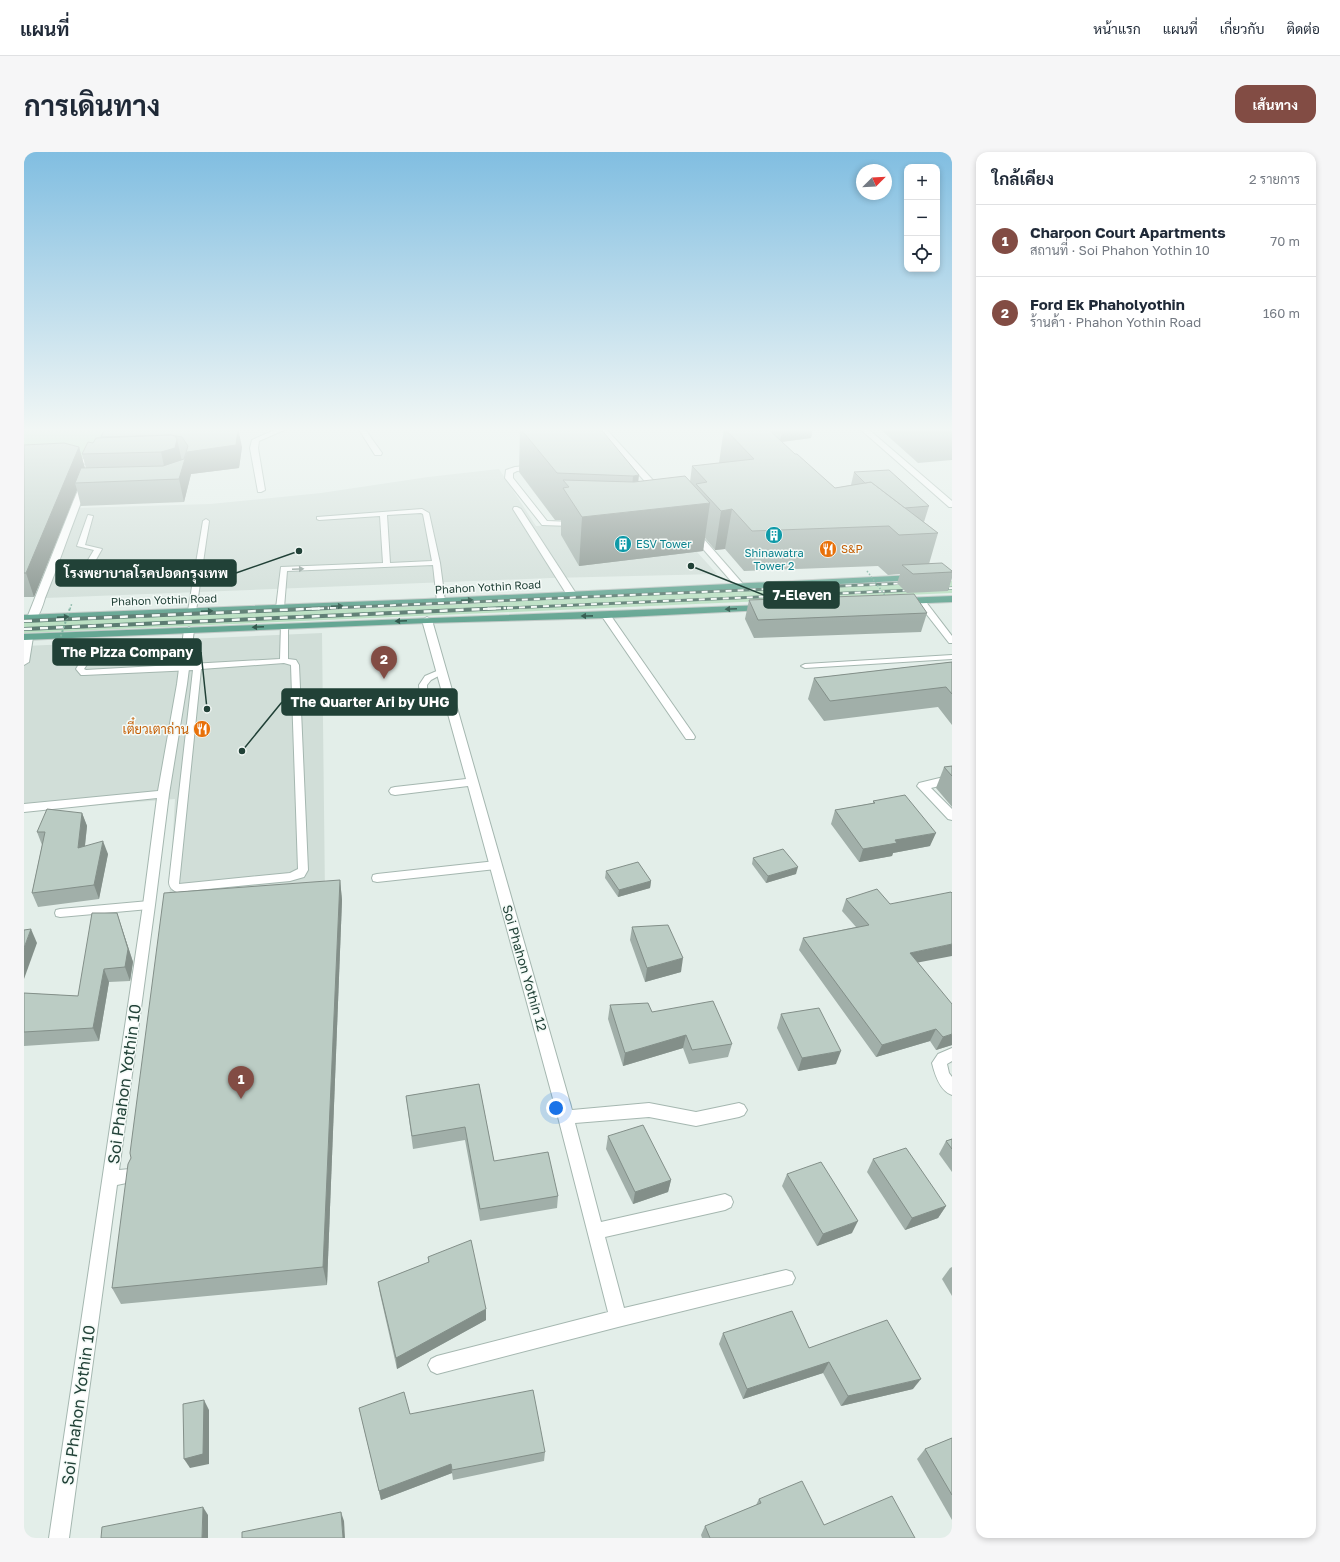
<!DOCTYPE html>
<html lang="th">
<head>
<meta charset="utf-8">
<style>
  :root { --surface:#fff; --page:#f6f6f7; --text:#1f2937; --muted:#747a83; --line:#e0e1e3; --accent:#824c44 }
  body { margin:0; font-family:"Golos Text",Sarabun,sans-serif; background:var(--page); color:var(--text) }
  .controls { position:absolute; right:12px; top:12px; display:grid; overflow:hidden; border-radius:8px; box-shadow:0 2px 6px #0003 }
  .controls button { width:36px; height:36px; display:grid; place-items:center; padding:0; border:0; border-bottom:1px solid var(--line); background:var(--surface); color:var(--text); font:20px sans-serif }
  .compass { position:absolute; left:832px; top:12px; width:36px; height:36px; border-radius:50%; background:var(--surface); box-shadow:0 2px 6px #0003; rotate:66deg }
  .you { position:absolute; left:532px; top:956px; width:14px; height:14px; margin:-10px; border:3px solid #fff; border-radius:50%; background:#1a73e8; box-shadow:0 0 0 6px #1a73e833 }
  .badge { display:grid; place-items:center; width:26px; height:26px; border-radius:50%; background:var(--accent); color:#fff; font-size:13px; font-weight:700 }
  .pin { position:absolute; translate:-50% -33px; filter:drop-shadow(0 1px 2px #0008) }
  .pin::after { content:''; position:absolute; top:21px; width:14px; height:12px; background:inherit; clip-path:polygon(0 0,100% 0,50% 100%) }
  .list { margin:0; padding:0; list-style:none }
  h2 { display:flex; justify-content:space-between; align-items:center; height:52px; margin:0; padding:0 16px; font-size:17px }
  h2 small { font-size:13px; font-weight:400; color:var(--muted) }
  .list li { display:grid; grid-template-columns:26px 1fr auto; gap:12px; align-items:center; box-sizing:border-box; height:72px; padding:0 16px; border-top:1px solid var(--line) }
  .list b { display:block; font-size:15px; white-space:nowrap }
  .list p { margin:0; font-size:13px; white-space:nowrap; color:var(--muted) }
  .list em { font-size:13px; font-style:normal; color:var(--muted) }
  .icon { flex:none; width:22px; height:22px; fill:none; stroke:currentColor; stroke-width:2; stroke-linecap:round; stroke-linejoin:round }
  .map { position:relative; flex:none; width:928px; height:1386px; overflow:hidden; border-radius:12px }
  header { display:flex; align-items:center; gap:24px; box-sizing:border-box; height:56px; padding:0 20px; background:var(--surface); border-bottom:1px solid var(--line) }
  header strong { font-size:19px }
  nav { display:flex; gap:22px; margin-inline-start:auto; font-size:14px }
  .intro { display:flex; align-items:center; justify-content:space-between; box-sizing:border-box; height:96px; padding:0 24px }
  h1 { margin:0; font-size:28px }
  .button { padding:10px 18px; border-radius:12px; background:var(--accent); color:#fff; font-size:14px; font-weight:700 }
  main { display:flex; gap:24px; padding:0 24px }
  aside { flex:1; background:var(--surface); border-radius:12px; box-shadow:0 2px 6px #0003 }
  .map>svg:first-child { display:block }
  .built { fill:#d1ded8 }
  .green { fill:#bbe0c3 }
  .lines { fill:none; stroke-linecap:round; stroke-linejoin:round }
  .service-casing { stroke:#a5b7b0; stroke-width:2 }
  .minor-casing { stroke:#a5b7b0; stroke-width:2 }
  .tertiary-casing { stroke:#a5b7b0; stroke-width:2 }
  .primary-casing { stroke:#c1cac7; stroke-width:2 }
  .service { fill:#fff; fill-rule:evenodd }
  .minor { fill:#fff; fill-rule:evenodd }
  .tertiary { fill:#fff; fill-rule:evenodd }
  .primary { fill:#65a693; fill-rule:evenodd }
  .rail-far1-casing { stroke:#5c7c72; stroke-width:3 }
  .rail-casing { stroke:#5c7c72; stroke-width:4 }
  .rail-far1 { stroke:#f4faf7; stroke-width:2; stroke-dasharray:6; stroke-linecap:butt }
  .rail { stroke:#f4faf7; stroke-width:2.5; stroke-dasharray:8; stroke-linecap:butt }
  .path-bridge-far1 { stroke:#81b3a2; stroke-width:1.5; stroke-dasharray:1.5 2; stroke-linecap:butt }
  .path-bridge { stroke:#81b3a2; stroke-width:2; stroke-dasharray:2 2.5; stroke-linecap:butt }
  .wall { fill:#a1afa9 }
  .shaded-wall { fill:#838f89 }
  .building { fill:#bbccc4; stroke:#838f89 }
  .oneway { fill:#90a09b }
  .oneway2 { fill:#325a4e }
  .labels { text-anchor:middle; stroke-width:3; stroke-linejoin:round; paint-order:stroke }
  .far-culture-label { font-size:11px; fill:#0d838f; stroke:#f4faf7; text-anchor:start }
  .far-food-label { font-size:11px; fill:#c56008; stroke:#f4faf7; text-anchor:start }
  .far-street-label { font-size:11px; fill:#214137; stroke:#f4faf7 }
  .food-label { font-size:13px; fill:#c56008; stroke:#f4faf7; text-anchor:end }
  .street-label { font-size:13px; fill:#214137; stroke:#f4faf7 }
  .near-street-label { font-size:16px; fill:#214137; stroke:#f4faf7 }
  .leader { fill:none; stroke:#214137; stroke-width:1.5 }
  .callout-dot { fill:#214137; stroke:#f4faf7; stroke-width:1.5 }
  .callout { fill:#214137; stroke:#214137; stroke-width:1.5 }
  .callout-label { font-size:14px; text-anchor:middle; font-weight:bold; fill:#fff }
</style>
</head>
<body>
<header>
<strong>แผนที่</strong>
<nav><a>หน้าแรก</a><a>แผนที่</a><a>เกี่ยวกับ</a><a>ติดต่อ</a></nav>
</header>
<div class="intro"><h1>การเดินทาง</h1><a class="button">เส้นทาง</a></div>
<main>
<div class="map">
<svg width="928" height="1386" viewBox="0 0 928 1386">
  <rect width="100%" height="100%" fill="#e3eee9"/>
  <g class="built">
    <polygon points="475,317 512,374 643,367 693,422 527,426 21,446 54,356 186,352 297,341 404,325"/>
    <polygon points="298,481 301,744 145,751 151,647 0,659 0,494"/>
  </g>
  <g class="green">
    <polygon points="0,276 83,276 72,305 0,307"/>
    <polygon points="928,429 928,441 0,481 0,470"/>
  </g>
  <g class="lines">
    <defs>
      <g id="service">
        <path d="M398 357 405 361 416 411 421 449 420 451H417L413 449 409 413 263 419 260 456 256 458 252 456 257 415 359 411 356 364 295 368 293 367V365ZM397 361 399 362 408 409 366 411 363 363Z"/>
        <polygon points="64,363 69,364 61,393 78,397 69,413 104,415 108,417 107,419 64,417 26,419 26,415 29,415 61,413 70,398 53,394"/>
        <polygon points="182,367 185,369 172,459 168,461 164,459 179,369"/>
        <polygon points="893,446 899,446 928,484 928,491 925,491 893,450"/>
        <path d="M257 472H260L264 474V507L272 508 275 513 284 718 280 725 266 729 153 740C148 738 145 735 145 730L169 518 60 523H57L52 517 58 507 78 501 162 496 166 498 165 500 79 505 64 511 60 517 62 518 256 507ZM260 511 267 513 274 717 266 721 155 732 177 517Z"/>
        <polygon points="928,503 928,507 781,516 777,514 781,512"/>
        <polygon points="415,518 418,518 422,520 407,528 403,533 404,556 403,558 397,558 395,533 401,524"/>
        <polygon points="472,709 476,710 477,713 476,716 472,717 353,730 349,729 348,726 349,723 353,722"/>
        <polygon points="125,749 129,750 130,753 129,756 125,757 36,765 32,764 31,761 32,758 36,757"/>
      </g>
      <g id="minor">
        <polygon points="255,276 265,276 235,289 234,296 241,338 237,340 234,340 226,296 228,288"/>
        <polygon points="334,276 340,276 358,301 357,303 351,303"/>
        <polygon points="574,276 581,276 638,338 638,342 632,342"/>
        <path d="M39 306 67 307H70L73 312C53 356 39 402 21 446 19 453 15 467 8 469L3 466 49 350 65 312 42 310H39Z"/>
        <path d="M564 308 576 309 627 364 628 366 624 373 605 376 518 373 481 326 482 318 491 315ZM564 312 571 313 620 366 618 369 605 372 523 369 489 326V321L493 319Z"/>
        <polygon points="490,355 493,355 497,357 553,443 551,445 545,445 543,443 489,357"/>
        <polygon points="669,377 672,378 720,433 721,435 720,437 714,437 666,382 665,380 666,378"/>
        <polygon points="582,460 585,461 670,583 671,585 670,587 662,587 577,463"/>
        <polygon points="403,465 408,468 548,958 625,951 672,960 715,951 720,953 723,958 720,963 715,965 672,974 625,965 551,971 577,1070 701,1042 707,1045 709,1050 707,1055 701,1058 581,1085 600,1156 762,1118 768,1120 771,1126 768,1132 594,1175 413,1222 407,1219 404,1213 407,1207 413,1204 584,1160 534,965 444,634 371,643 367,642 365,639 367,636 371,635 442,627 398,468"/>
        <polygon points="165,475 170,478 163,532 145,642 131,753 95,1018 106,1017 112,1019 114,1024 112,1029 93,1033 45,1386 25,1386 119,753 133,646 0,660 0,652 134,639 153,532 160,478"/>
        <polygon points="4,482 9,485 5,510 0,513 0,484"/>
        <polygon points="928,623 928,631 907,636 928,657 928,668 924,667 893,634 895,631"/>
        <path d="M928 896V909L923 912 925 921 928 925V943C916 939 911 923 908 911L914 902Z"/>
      </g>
      <polygon id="tertiary" points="835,276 843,276 928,349 928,355 925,355"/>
      <g id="primary">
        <polygon points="890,423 893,424 894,426 893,428 401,453 0,469 0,463 401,447"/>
        <polygon points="928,444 928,450 879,452 874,449 879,446"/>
        <polygon points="739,453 744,456 742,458 582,466 403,471 0,488 0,482"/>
      </g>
    </defs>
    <use href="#service" class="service-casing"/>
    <use href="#minor" class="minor-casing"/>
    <use href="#tertiary" class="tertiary-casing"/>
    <use href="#primary" class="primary-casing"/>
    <use href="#service" class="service"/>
    <use href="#minor" class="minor"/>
    <use href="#tertiary" class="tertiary"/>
    <use href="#primary" class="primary"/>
    <defs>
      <g id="rail-far1">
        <polyline points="913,437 928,436"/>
        <polyline points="282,457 885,431"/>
        <polyline points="459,457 891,438"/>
      </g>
      <g id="rail">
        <polyline points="0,469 305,456"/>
        <polyline points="0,477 482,456"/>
      </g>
    </defs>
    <use href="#rail-far1" class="rail-far1-casing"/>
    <use href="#rail" class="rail-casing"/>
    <use href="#rail-far1" class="rail-far1"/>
    <use href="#rail" class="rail"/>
    <g class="path-bridge-far1">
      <polyline points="843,419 863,446"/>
      <polyline points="46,457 48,451"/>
    </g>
    <polyline class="path-bridge" points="34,493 46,456"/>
  </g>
  <g class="wall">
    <polygon points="81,276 172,276 172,277 218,295 215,316 167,322 160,350 57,354 53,338 10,445 0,445 0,293 55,295 61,316 62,316 58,302 77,285"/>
    <polygon points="496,276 576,276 614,330 666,330 668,314 695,311 700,276 748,281 744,276 789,276 787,286 758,290 771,302 811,336 827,333 830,320 905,354 900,370 914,381 905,412 928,419 928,426 924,439 883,441 873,431 876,422 864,423 854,414 720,419 701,397 691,398 681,386 679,399 555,414 537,383 537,368 531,368 495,320"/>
    <polygon points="855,276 928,276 928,308 894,311"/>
    <polygon points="725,448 903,461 897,480 730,486 721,467"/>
    <polygon points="928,510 928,573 914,555 800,569 784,547 790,526"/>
    <polygon points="928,614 928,655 912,636 920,615"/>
    <polygon points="849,649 906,694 869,701 868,704 835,710 807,672 811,658 849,651"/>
    <polygon points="58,661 63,674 61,694 84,702 75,747 14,755 8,741 18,693 13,680"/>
    <polygon points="729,706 772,722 742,731 728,712"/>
    <polygon points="582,719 627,729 626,736 594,745 581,726"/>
    <polygon points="316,728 318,748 303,1133 97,1152 88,1136"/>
    <polygon points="822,747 894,811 928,893 912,898 906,889 852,905 775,798 779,786 832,775 818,759"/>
    <polygon points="93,761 109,810 106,829 85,830 75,889 0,894 0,841 54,844"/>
    <polygon points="608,775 657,820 621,830 606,788"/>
    <polygon points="586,853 628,860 708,892 704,905 665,912 659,896 599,914 584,867"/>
    <polygon points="757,862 812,912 774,919 753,876"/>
    <polygon points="455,932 470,1009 534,1044 533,1056 456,1069 441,988 389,997 382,944"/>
    <polygon points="584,984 647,1028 644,1040 609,1052 582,997"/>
    <polygon points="928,987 928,1020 915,1002 922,989"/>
    <polygon points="849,1007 922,1054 914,1066 881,1078 843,1020"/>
    <polygon points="763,1022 828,1081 793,1094 758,1034"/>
    <polygon points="404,1105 462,1168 373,1217 356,1142 354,1130 405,1110"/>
    <polygon points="928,1115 928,1144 918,1127 926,1116"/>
    <polygon points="699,1181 785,1196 889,1237 817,1254 799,1221 719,1247 695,1192"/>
    <polygon points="335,1256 386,1262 521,1300 520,1309 429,1328 428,1321 357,1348"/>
    <polygon points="928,1286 928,1368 893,1307 901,1297"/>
    <polygon points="735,1347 800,1373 891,1386 678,1386 677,1383 681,1374 732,1353"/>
  </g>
  <g class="shaded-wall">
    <polygon points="170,276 172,276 175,293 214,276 218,295 215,316 167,322 160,350 155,327 143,328 137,300 153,287 159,314"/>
    <polygon points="782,276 789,276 787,286 756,290 758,279"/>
    <polygon points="55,295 61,317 51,331 53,338 10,445 2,421"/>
    <polygon points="615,323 611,359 686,351 679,399 555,414 558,365 606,360 609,324"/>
    <polygon points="708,357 701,397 691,398 697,359"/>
    <polygon points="58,661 63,674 59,710 54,696"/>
    <polygon points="912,681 906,694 869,701 868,704 835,710 839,697 871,688"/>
    <polygon points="79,689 84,702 75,747 70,733"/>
    <polygon points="774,715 772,722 742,731 744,724"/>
    <polygon points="316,728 318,748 303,1133 299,1115"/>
    <polygon points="627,729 626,736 594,745 595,738"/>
    <polygon points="93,761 109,810 106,829 101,815"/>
    <polygon points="7,777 13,791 0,827 0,796"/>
    <polygon points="928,792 928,804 881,813 886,801"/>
    <polygon points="659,806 657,820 621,830 623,816"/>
    <polygon points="80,817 85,830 75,889 69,876"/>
    <polygon points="912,877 906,889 852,905 858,893"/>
    <polygon points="928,882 928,893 912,898 919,885"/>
    <polygon points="662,883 659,896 599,914 601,901"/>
    <polygon points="817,899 812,912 774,919 778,906"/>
    <polygon points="647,1028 644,1040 609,1052 611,1040"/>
    <polygon points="922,1054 914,1066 881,1078 888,1066"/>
    <polygon points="834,1069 828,1081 793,1094 799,1082"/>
    <polygon points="462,1157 462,1168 373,1217 372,1206"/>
    <polygon points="805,1210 799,1221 719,1247 723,1237"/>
    <polygon points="897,1227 889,1237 817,1254 824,1244"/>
    <polygon points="180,1248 185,1258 185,1312 166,1316 160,1307"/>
    <polygon points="427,1312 428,1321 357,1348 355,1339"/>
    <polygon points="179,1355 184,1363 184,1386 178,1386"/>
    <polygon points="317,1360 320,1369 321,1386 319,1386"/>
  </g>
  <g class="building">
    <polygon points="81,276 170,276 169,277 182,276 214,276 212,293 163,300 155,327 51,331 57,316 139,314 160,307 164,294 158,285 147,283 77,285"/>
    <polygon points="496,276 576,276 615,323 609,324 533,321"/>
    <polygon points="700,276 743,276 771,302 773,302 811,336 847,330 914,381 875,383 865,374 728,379 708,357 697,359 672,332 683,330 668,314 730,307"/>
    <polygon points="756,276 782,276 758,279"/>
    <polygon points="147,283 151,284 153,287 151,296 137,300 58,302 64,290 69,291 72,286"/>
    <polygon points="40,291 55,295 2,421 0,421 0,293"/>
    <polygon points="865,318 905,354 881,356 847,330 841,331 830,320"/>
    <polygon points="661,324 686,351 558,365 539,336 545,335 539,328 610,330"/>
    <polygon points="918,411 928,419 928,420 889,422 878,413"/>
    <polygon points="890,442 903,461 734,468 725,448"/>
    <polygon points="928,510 928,542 922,535 806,549 790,526"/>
    <polygon points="928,614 928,624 920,615"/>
    <polygon points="881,643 912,681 871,688 873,691 839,697 811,658 851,651 849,649"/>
    <polygon points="23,657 58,661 54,696 79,689 70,733 8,741 21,680 13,680"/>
    <polygon points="759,697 774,715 744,724 729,706"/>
    <polygon points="614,710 627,729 595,738 582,719"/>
    <polygon points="316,728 299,1115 88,1136 104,1012 107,1006 106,1001 140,741"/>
    <polygon points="853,737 866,752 927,740 928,741 928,792 886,801 928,852 928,882 919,885 912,877 858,893 779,786 845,773 822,747"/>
    <polygon points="68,761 93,761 104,797 101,815 80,817 69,876 0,880 0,841 54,844"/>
    <polygon points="644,773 659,806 623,816 608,775"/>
    <polygon points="7,777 0,796 0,778"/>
    <polygon points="689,849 708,892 668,898 662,883 601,901 586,853 624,851 628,860"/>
    <polygon points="795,856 817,899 778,906 757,862"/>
    <polygon points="455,932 470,1009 524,1000 534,1044 456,1057 441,975 388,984 382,944"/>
    <polygon points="619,973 647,1028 611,1040 584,984"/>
    <polygon points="928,987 928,997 922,989"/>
    <polygon points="882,996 922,1054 888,1066 849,1007"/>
    <polygon points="797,1010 834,1069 799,1082 763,1022"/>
    <polygon points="447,1088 462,1157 372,1206 354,1130 405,1110 404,1105"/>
    <polygon points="768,1159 785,1196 863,1168 897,1227 824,1244 805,1210 723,1237 699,1181"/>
    <polygon points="509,1238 521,1300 428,1318 427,1312 355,1339 335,1256 380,1240 386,1262"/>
    <polygon points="180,1248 179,1302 160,1307 159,1252"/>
    <polygon points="928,1286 928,1343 901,1297"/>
    <polygon points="778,1329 800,1373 868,1344 891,1386 686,1386 681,1374 737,1351 735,1347"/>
    <polygon points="179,1355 178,1386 77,1386 78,1375"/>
    <polygon points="317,1360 319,1386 218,1386 218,1380"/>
  </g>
  <defs><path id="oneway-solid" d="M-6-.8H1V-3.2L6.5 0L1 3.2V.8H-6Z"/></defs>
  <use class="oneway" href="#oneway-solid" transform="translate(274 417) rotate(-2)"/>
  <g class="oneway2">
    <use href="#oneway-solid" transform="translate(443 448) rotate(-3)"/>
    <use href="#oneway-solid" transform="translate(313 454) rotate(-2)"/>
    <use href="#oneway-solid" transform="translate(707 457) rotate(177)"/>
    <use href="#oneway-solid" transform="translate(183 459) rotate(-2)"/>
    <use href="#oneway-solid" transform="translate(563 464) rotate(179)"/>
    <use href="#oneway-solid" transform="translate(39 465) rotate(-3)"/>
    <use href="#oneway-solid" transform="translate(377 469) rotate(177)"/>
    <use href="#oneway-solid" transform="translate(234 475) rotate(178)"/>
  </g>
  <linearGradient id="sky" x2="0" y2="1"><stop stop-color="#81bee1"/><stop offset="0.59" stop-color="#f2f7f5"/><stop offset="1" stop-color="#f2f7f5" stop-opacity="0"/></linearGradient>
  <rect width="928" height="470" fill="url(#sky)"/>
  <defs>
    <symbol id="building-disc" viewBox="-11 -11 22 22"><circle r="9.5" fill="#0f9aa8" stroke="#f4faf7"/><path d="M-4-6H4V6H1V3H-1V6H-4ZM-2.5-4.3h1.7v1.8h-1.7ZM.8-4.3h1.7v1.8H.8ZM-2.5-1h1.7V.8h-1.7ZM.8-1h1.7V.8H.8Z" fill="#fff"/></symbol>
    <symbol id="restaurant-disc" viewBox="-11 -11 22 22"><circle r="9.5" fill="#e8710a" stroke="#f4faf7"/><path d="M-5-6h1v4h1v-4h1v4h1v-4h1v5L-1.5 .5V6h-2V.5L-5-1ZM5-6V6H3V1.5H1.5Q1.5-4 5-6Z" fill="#fff"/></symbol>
  </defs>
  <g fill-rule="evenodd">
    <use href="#building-disc" x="740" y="373" width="20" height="20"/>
    <use href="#building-disc" x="589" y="382" width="20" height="20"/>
    <use href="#restaurant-disc" x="794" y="387" width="20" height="20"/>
    <use href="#restaurant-disc" x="168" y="567" width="20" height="20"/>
  </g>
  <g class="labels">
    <g class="far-culture-label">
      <text x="612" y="396">ESV Tower</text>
      <text x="750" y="405" text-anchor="middle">Shinawatra<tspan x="750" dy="13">Tower 2</tspan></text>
    </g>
    <g class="far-food-label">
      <text x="817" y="401">S&amp;P</text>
    </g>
    <g class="far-street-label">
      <text transform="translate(464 435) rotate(-3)" y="4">Phahon Yothin Road</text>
      <text transform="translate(140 448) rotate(-2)" y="4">Phahon Yothin Road</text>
    </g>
    <g class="food-label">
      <text x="165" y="582">เตี๋ยวเตาถ่าน</text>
    </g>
    <g class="street-label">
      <text transform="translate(501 816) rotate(74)" y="5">Soi Phahon Yothin 12</text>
    </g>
    <g class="near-street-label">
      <text transform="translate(100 932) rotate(-82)" y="6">Soi Phahon Yothin 10</text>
      <text transform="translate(54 1253) rotate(-82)" y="6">Soi Phahon Yothin 10</text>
    </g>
  </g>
  <path class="leader" d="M275 399L212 421M667 414L740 443M183 557L177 500M218 599L258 550"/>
  <g class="callout-dot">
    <circle cx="275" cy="399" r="4"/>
    <circle cx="667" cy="414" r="4"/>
    <circle cx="183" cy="557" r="4"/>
    <circle cx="218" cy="599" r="4"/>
  </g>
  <g class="callout">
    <rect x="32" y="408" width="180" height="26" rx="4"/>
    <rect x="740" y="430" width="75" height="26" rx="4"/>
    <rect x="29" y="487" width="148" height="26" rx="4"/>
    <rect x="258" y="537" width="175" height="26" rx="4"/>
  </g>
  <g class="callout-label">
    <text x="122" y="426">โรงพยาบาลโรคปอดกรุงเทพ</text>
    <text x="778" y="448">7-Eleven</text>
    <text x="103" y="505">The Pizza Company</text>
    <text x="346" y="555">The Quarter Ari by UHG</text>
  </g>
</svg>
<div class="controls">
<button>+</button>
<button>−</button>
<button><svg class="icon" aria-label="locate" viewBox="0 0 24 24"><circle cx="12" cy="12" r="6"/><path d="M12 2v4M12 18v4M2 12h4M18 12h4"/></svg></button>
</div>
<svg class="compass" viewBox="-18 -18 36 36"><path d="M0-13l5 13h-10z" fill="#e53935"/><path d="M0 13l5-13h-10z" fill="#747a83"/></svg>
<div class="you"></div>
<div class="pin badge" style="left:217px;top:947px">1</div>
<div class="pin badge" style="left:360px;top:527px">2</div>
</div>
<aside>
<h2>ใกล้เคียง<small>2 รายการ</small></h2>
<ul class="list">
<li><span class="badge">1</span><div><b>Charoon Court Apartments</b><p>สถานที่ · Soi Phahon Yothin 10</p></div><em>70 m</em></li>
<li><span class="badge">2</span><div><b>Ford Ek Phaholyothin</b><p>ร้านค้า · Phahon Yothin Road</p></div><em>160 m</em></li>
</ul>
</aside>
</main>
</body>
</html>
